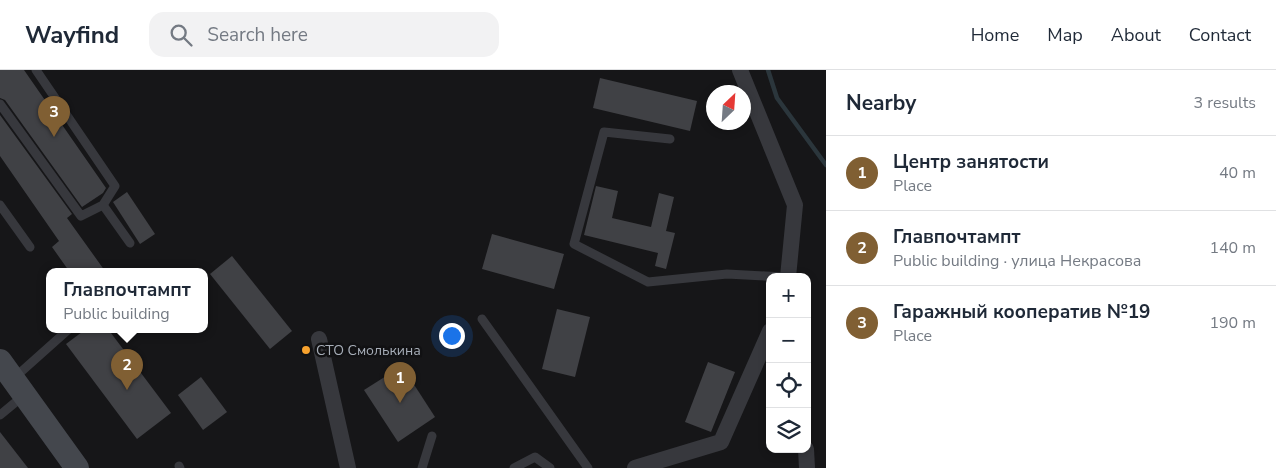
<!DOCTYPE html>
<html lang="en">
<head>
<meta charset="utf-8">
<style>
  :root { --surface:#fff; --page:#f2f2f3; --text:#1f2937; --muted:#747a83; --line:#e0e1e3; --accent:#805f33 }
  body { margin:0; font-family:"Nunito Sans",sans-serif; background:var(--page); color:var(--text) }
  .controls { position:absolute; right:15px; bottom:15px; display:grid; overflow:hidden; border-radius:10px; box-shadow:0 2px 8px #0003 }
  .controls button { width:45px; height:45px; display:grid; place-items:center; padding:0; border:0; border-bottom:1px solid var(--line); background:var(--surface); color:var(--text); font:25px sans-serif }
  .compass { position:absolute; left:706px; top:15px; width:45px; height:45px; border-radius:50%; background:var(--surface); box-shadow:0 2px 8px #0003; rotate:25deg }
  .you { position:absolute; left:451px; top:265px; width:18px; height:18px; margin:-12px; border:4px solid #fff; border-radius:50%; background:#1a73e8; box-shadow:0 0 0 8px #1a73e833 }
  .badge { display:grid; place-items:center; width:32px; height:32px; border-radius:50%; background:var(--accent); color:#fff; font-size:16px; font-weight:700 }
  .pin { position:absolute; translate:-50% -41px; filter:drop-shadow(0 1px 2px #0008) }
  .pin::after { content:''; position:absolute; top:26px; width:18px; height:15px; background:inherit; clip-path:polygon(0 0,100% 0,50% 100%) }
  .popup { position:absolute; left:46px; top:198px; width:162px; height:65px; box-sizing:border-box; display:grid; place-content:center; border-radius:10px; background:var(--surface); filter:drop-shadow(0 1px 4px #0005); font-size:16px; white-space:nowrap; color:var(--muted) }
  .popup b { font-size:19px; color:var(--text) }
  .popup::after { content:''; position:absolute; left:50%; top:100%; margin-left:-10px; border:10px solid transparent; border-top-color:var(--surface) }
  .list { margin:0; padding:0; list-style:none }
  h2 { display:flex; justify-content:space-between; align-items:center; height:65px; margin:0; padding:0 20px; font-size:21px }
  h2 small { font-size:16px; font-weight:400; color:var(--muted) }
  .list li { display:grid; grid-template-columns:32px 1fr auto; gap:15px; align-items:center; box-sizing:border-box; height:75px; padding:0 20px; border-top:1px solid var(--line) }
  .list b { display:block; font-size:19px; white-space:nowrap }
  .list p { margin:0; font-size:16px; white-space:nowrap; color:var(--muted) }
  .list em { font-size:16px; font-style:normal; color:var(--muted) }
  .icon { flex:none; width:28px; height:28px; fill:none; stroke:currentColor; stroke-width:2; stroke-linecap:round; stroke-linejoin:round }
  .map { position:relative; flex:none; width:826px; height:398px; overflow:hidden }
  header { display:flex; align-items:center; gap:30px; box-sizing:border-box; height:70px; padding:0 25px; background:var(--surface); border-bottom:1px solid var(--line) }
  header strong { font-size:24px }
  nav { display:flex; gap:28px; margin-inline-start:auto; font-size:18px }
  .search { width:350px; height:45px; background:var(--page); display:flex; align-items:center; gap:12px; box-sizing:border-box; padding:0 18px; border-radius:15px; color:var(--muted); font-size:19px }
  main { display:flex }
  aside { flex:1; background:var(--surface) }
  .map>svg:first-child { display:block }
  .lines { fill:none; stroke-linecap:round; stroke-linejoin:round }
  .stream { stroke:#2b363c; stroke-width:4.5 }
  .building { fill:#404145 }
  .service { stroke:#37383d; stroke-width:9 }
  .minor { stroke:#37383d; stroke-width:16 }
  .secondary { stroke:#44474d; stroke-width:24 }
  .poi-dot { fill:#f7a22e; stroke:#111113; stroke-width:2 }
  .labels { text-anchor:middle; stroke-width:5; stroke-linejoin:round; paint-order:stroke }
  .poi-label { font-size:14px; fill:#a7aeb8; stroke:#111113; text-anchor:start }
</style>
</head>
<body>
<header>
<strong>Wayfind</strong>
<div class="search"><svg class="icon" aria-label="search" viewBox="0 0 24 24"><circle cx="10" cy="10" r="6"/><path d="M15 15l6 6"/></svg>Search here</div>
<nav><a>Home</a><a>Map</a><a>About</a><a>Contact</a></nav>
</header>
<main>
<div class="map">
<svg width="826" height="398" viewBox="0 0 826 398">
  <rect width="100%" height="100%" fill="#161618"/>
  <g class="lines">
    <polyline class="stream" points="768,0 777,28 826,95"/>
  </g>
  <g class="building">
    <polygon points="0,0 24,0 106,118 103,123 82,137 5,30 0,28"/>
    <polygon points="600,8 697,31 690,61 593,38"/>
    <polygon points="0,45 72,144 67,148 72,155 105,201 69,201 52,177 59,171 0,86"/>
    <polygon points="596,116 618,121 612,148 651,157 659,123 674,127 666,161 675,163 666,199 655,196 658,183 584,165"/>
    <polygon points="127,122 155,164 140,174 113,132"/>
    <polygon points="492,164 564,184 554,219 482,199"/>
    <polygon points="232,186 292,261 270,279 210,204"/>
    <polygon points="557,239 590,247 575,307 542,299"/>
    <polygon points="86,259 108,259 171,343 137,369 66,274"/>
    <polygon points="708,292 735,302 711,362 685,352"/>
    <polygon points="402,296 435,347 398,372 364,320"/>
    <polygon points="201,307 227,342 203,360 178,325"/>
    <polygon points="0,362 28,398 0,398"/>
  </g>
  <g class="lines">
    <g class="service">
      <polyline points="0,34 81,146 103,135 115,116 36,0"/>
      <polyline points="670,69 604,62 574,174 648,212 727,204 783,207"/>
      <polyline points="0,135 30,177"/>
      <polyline points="103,135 130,173"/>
      <polyline points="482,249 588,398"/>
      <polyline points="13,309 69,259"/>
      <polyline points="0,345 23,326"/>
      <polyline points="179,396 180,398"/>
      <polyline points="422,398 432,366"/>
      <polyline points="514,398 535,387 550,398"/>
    </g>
    <g class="minor">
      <polyline points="740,0 795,135 788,207"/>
      <polyline points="319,269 348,398"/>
      <polyline points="806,379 807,398"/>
      <polyline points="635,398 721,372 770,261"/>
    </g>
    <polyline class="secondary" points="0,291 77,398"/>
  </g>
  <circle class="poi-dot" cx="306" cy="280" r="5"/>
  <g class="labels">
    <g class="poi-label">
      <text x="316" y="285">СТО Смолькина</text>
    </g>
  </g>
</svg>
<div class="controls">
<button>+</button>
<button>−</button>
<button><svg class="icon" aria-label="locate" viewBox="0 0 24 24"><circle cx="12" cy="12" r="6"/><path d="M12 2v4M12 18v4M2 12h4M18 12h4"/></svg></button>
<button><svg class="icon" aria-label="layers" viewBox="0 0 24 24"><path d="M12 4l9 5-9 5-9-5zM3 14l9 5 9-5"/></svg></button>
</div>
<svg class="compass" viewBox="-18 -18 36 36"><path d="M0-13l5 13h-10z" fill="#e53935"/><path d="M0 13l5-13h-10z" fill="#747a83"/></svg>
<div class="you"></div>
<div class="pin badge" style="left:400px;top:333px">1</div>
<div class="pin badge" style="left:127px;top:320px">2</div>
<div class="popup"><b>Главпочтампт</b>Public building</div>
<div class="pin badge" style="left:54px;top:67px">3</div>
</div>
<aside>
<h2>Nearby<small>3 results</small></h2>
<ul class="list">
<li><span class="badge">1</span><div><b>Центр занятости</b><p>Place</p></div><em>40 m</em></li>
<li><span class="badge">2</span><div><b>Главпочтампт</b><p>Public building · улица Некрасова</p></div><em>140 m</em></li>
<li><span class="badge">3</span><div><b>Гаражный кооператив №19</b><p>Place</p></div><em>190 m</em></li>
</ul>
</aside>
</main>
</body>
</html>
